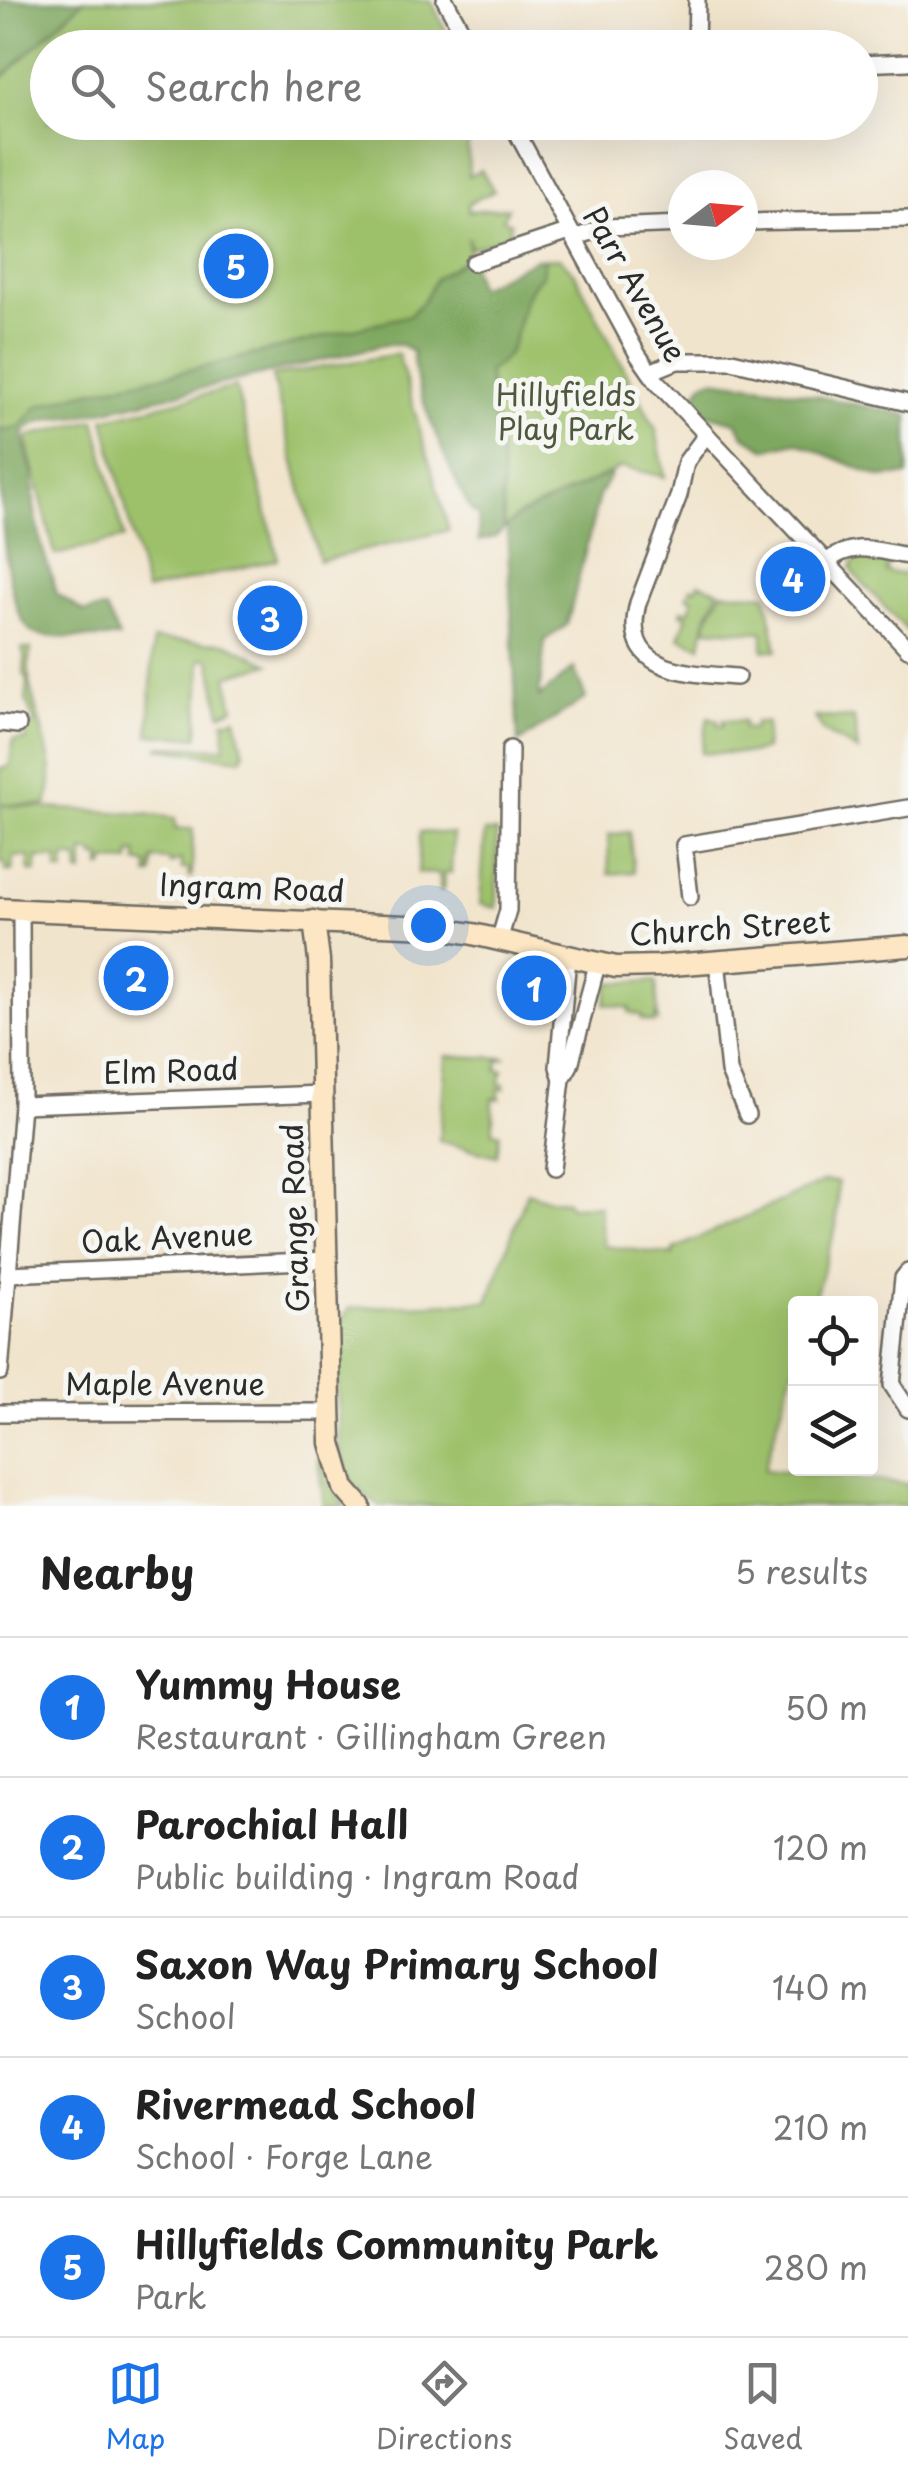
<!DOCTYPE html>
<html lang="en">
<head>
<meta charset="utf-8">
<style>
  :root { --surface:#fff; --page:#f2f2f2; --text:#222; --muted:#767676; --line:#e0e0e0; --accent:#1a73e8 }
  body { margin:0; font-family:"Playpen Sans",sans-serif; background:var(--page); color:var(--text) }
  .controls { position:absolute; right:30px; bottom:30px; display:grid; overflow:hidden; border-radius:10px; box-shadow:0 10px 40px #0002 }
  .controls button { width:90px; height:90px; display:grid; place-items:center; padding:0; border:0; border-bottom:2px solid var(--line); background:var(--surface); color:var(--text); font:50px sans-serif }
  .compass { position:absolute; left:668px; top:170px; width:90px; height:90px; border-radius:50%; background:var(--surface); box-shadow:0 10px 40px #0002; rotate:74deg }
  .you { position:absolute; left:428px; top:925px; width:35px; height:35px; margin:-25px; border:8px solid #fff; border-radius:50%; background:#1a73e8; box-shadow:0 0 0 15px #1a73e833 }
  .badge { display:grid; place-items:center; width:65px; height:65px; border-radius:50%; background:var(--accent); color:#fff; font-size:32px; font-weight:700 }
  .pin { position:absolute; translate:-50% -50%; border:5px solid #fff; box-shadow:0 2px 10px #0006 }
  .list { margin:0; padding:0; list-style:none }
  h2 { display:flex; justify-content:space-between; align-items:center; height:130px; margin:0; padding:0 40px; font-size:42px }
  h2 small { font-size:32px; font-weight:400; color:var(--muted) }
  .list li { display:grid; grid-template-columns:65px 1fr auto; gap:30px; align-items:center; box-sizing:border-box; height:140px; padding:0 40px; border-top:2px solid var(--line) }
  .list b { display:block; font-size:38px; white-space:nowrap }
  .list p { margin:0; font-size:32px; white-space:nowrap; color:var(--muted) }
  .list em { font-size:32px; font-style:normal; color:var(--muted) }
  .icon { flex:none; width:55px; height:55px; fill:none; stroke:currentColor; stroke-width:2; stroke-linecap:round; stroke-linejoin:round }
  .map { position:relative; flex:none; width:908px; height:1506px; overflow:hidden }
  .search { position:absolute; background:var(--surface); box-shadow:0 10px 40px #0002; left:30px; right:30px; top:30px; height:110px; display:flex; align-items:center; gap:25px; box-sizing:border-box; padding:0 35px; border-radius:55px; color:var(--muted); font-size:38px }
  .sheet { height:830px; background:var(--surface) }
  nav { display:flex; justify-content:space-around; align-items:center; box-sizing:border-box; height:140px; border-top:2px solid var(--line); background:var(--surface); font-size:28px; color:var(--muted) }
  nav a { display:grid; justify-items:center; gap:5px }
  nav .on { color:var(--accent) }
  .map>svg:first-child { display:block }
  .green { fill:#9dc16b; stroke:#64764b; stroke-width:2.5 }
  .forest { fill:#7ea75f; stroke:#546945; stroke-width:2.5 }
  .lines { fill:none; stroke-linecap:round; stroke-linejoin:round }
  .street-casing { stroke:#706c63; stroke-width:20 }
  .secondary-casing { stroke:#706c63; stroke-width:25 }
  .street { stroke:#fff; stroke-width:15 }
  .secondary { stroke:#fce6c4; stroke-width:20 }
  .labels { text-anchor:middle; stroke-width:10; stroke-linejoin:round; paint-order:stroke }
  .street-label { font-size:30px; fill:#2b2b2b; stroke:#f6f6f2 }
  .park-label { font-size:30px; fill:#4d583e; stroke:#f6f6f2 }
</style>
</head>
<body>
<div class="map">
<svg width="908" height="1506" viewBox="0 0 908 1506">
  <rect width="100%" height="100%" fill="#f6f6f2"/>
  <filter id="ink" filterUnits="userSpaceOnUse"><feTurbulence type="fractalNoise" baseFrequency=".01" numOctaves="2"/><feDisplacementMap in="SourceGraphic" scale="20" xChannelSelector="R" yChannelSelector="G"/><feConvolveMatrix kernelMatrix="1 2 1 2 8 2 1 2 1" color-interpolation-filters="sRGB"/></filter>
  <filter id="wash" filterUnits="userSpaceOnUse"><feTurbulence type="fractalNoise" baseFrequency=".0048" numOctaves="4" result="noise"/><feDisplacementMap in="SourceGraphic" scale="40" xChannelSelector="R" yChannelSelector="G"/><feGaussianBlur stdDeviation="2.25" result="paint"/><feColorMatrix in="noise" values="0 0 0 0 0 0 0 0 0 0 0 0 0 0 0 0 0 1.4 0 .05"/><feComposite in="paint" operator="in"/></filter>
  <g filter="url(#wash)">
    <rect width="100%" height="100%" fill="#f1e4cc"/>
    <g class="green">
      <polygon points="56,0 431,0 453,47 48,48 48,122 467,123 469,176 481,170 494,191 469,203 468,211 508,208 503,219 511,223 509,230 519,234 470,248 468,237 468,251 478,288 536,259 560,258 575,274 656,430 665,477 622,467 518,516 504,529 410,334 33,414 19,427 0,431 0,56"/>
      <polygon points="398,354 449,530 319,561 272,376"/>
      <polygon points="236,387 278,559 146,591 104,419"/>
      <polygon points="95,420 124,538 55,555 26,437"/>
      <polygon points="864,556 888,560 886,572 908,575 908,632 855,575 851,568 853,562"/>
      <polygon points="699,583 719,591 706,618 701,646 679,638 687,616 681,614 682,610 689,611 693,599 687,597 691,587 696,589"/>
      <polygon points="722,592 766,595 777,650 763,650 763,632 706,629 708,618"/>
      <polygon points="153,640 226,643 270,664 227,676 234,708 221,714 210,660 201,658 198,737 149,735"/>
      <path d="M22 649H31C18 700 66 755 46 805L0 804V768H6L10 764 13 740H26V727L35 724 26 700 28 680 24 674 25 659Z"/>
      <polygon points="708,717 718,720 718,726 723,726 723,720 744,721 744,728 754,729 755,722 767,723 765,749 754,753 701,753"/>
      <polygon points="815,717 854,718 858,751 824,732"/>
      <polygon points="236,718 244,753 241,759 159,748 160,746 225,748 224,721"/>
      <polygon points="0,805 145,814 175,818 175,829 193,829 192,877 189,877 189,869 182,869 181,860 170,864 170,860 153,859 152,875 148,875 148,865 137,862 137,853 131,853 130,862 105,861 104,867 101,867 101,857 94,857 93,852 83,852 83,873 79,873 78,859 65,857 64,871 57,871 57,858 37,858 36,872 29,871 29,857 14,856 12,871 6,871 6,863 1,863"/>
      <polygon points="420,832 453,834 451,873 444,873 443,890 439,890 439,874 418,873"/>
      <polygon points="485,832 497,832 497,908 480,904"/>
      <polygon points="629,832 634,872 609,874 608,835"/>
      <polygon points="656,981 658,1020 655,1016 655,1023 642,1020 642,1016 629,1012 630,1008 605,1004 609,983"/>
      <polygon points="446,1056 506,1058 498,1060 497,1070 503,1070 499,1083 504,1084 504,1089 498,1089 500,1099 493,1098 493,1132 500,1133 497,1156 439,1141"/>
      <polygon points="825,1181 838,1182 836,1227 813,1303 796,1304 795,1363 764,1470 908,1484 908,1506 379,1506 353,1485 339,1447 336,1328 350,1308 488,1301 527,1192 547,1199 567,1201 569,1206 599,1205 604,1246 673,1255 674,1249"/>
      <polygon points="318,1459 322,1459 329,1483 345,1506 324,1506"/>
    </g>
    <g class="forest">
      <polygon points="0,0 84,0 0,80"/>
      <path d="M469 257 478 288 536 259H544L542 275C507 307 530 349 488 372L501 459 504 529 495 537 479 541 478 513H473C455 483 411 385 413 352L402 345H384C285 370 185 392 85 415 64 420 35 415 22 435L33 475 34 506 42 547 57 594 84 612 106 609 119 638C103 638 43 639 33 633 0 608 0 478 0 431L19 427 38 406 81 393 208 366 410 315 423 301 436 278Z"/>
      <polygon points="712,379 778,388 908,415 908,475 880,477 796,442 767,449 744,436 736,422 705,414 696,394 702,384"/>
      <polygon points="612,472 599,496 567,625 545,640 539,697 574,668 586,698 518,743 507,526 518,516"/>
    </g>
  </g>
  <g filter="url(#ink)">
    <g class="lines">
      <defs>
        <g id="street">
          <polyline points="445,0 471,48"/>
          <polyline points="696,48 697,0"/>
          <polyline points="860,64 908,62"/>
          <polyline points="511,122 638,355 657,382 908,649"/>
          <polyline points="743,222 908,219"/>
          <polyline points="574,238 606,227 683,224"/>
          <polyline points="473,263 570,231"/>
          <polyline points="650,372 677,361 732,361 908,403"/>
          <path d="M706 435 686 462 679 495 638 603C620 673 687 673 737 677"/>
          <path d="M826 562C854 540 875 551 908 556"/>
          <polyline points="0,723 18,725"/>
          <polyline points="690,897 684,845 908,808"/>
          <polyline points="499,941 508,910 510,749"/>
          <polyline points="717,961 729,1071 747,1115"/>
          <polyline points="562,1079 558,1067 568,958"/>
          <polyline points="22,1105 322,1094"/>
          <polyline points="551,1169 562,1079 570,1065 597,965"/>
          <polyline points="908,1272 903,1278 892,1385 908,1409"/>
          <polyline points="8,1274 327,1260"/>
          <polyline points="0,1372 22,1105 21,910"/>
          <polyline points="0,1413 330,1412"/>
        </g>
        <g id="secondary">
          <polyline points="0,909 430,927 473,934 616,967 659,966 908,946"/>
          <polyline points="314,921 319,960 331,1443 344,1488 360,1506"/>
        </g>
      </defs>
      <use href="#street" class="street-casing"/>
      <use href="#secondary" class="secondary-casing"/>
      <use href="#street" class="street"/>
      <use href="#secondary" class="secondary"/>
    </g>
  </g>
  <g class="labels">
    <g class="street-label">
      <text transform="translate(634 285) rotate(60)" y="10">Parr Avenue</text>
      <text transform="translate(252 889) rotate(2)" y="10">Ingram Road</text>
      <text transform="translate(730 929) rotate(-4)" y="10">Church Street</text>
      <text transform="translate(171 1072) rotate(-2)" y="10">Elm Road</text>
      <text transform="translate(296 1218) rotate(-92)" y="10">Grange Road</text>
      <text transform="translate(167 1239) rotate(-3)" y="10">Oak Avenue</text>
      <text x="165" y="1395">Maple Avenue</text>
    </g>
    <g class="park-label">
      <text x="566" y="406">Hillyfields<tspan x="566" dy="34">Play Park</tspan></text>
    </g>
  </g>
</svg>
<div class="controls">
<button><svg class="icon" aria-label="locate" viewBox="0 0 24 24"><circle cx="12" cy="12" r="6"/><path d="M12 2v4M12 18v4M2 12h4M18 12h4"/></svg></button>
<button><svg class="icon" aria-label="layers" viewBox="0 0 24 24"><path d="M12 4l9 5-9 5-9-5zM3 14l9 5 9-5"/></svg></button>
</div>
<svg class="compass" viewBox="-18 -18 36 36"><path d="M0-13l5 13h-10z" fill="#e53935"/><path d="M0 13l5-13h-10z" fill="#767676"/></svg>
<div class="you"></div>
<div class="pin badge" style="left:534px;top:988px">1</div>
<div class="pin badge" style="left:136px;top:978px">2</div>
<div class="pin badge" style="left:270px;top:618px">3</div>
<div class="pin badge" style="left:793px;top:579px">4</div>
<div class="pin badge" style="left:236px;top:266px">5</div>
<div class="search"><svg class="icon" aria-label="search" viewBox="0 0 24 24"><circle cx="10" cy="10" r="6"/><path d="M15 15l6 6"/></svg>Search here</div>
</div>
<section class="sheet">
<h2>Nearby<small>5 results</small></h2>
<ul class="list">
<li><span class="badge">1</span><div><b>Yummy House</b><p>Restaurant · Gillingham Green</p></div><em>50 m</em></li>
<li><span class="badge">2</span><div><b>Parochial Hall</b><p>Public building · Ingram Road</p></div><em>120 m</em></li>
<li><span class="badge">3</span><div><b>Saxon Way Primary School</b><p>School</p></div><em>140 m</em></li>
<li><span class="badge">4</span><div><b>Rivermead School</b><p>School · Forge Lane</p></div><em>210 m</em></li>
<li><span class="badge">5</span><div><b>Hillyfields Community Park</b><p>Park</p></div><em>280 m</em></li>
</ul>
</section>
<nav>
<a class="on"><svg class="icon" aria-label="map" viewBox="0 0 24 24"><path d="M3 6l6-2 6 2 6-2v14l-6 2-6-2-6 2zM9 4v14M15 6v14"/></svg>Map</a>
<a><svg class="icon" aria-label="directions" viewBox="0 0 24 24"><path d="M12 3l9 9-9 9-9-9zM9 14v-3h6M13 9l2 2-2 2"/></svg>Directions</a>
<a><svg class="icon" aria-label="saved" viewBox="0 0 24 24"><path d="M7 4h10v16l-5-4-5 4z"/></svg>Saved</a>
</nav>
</body>
</html>
